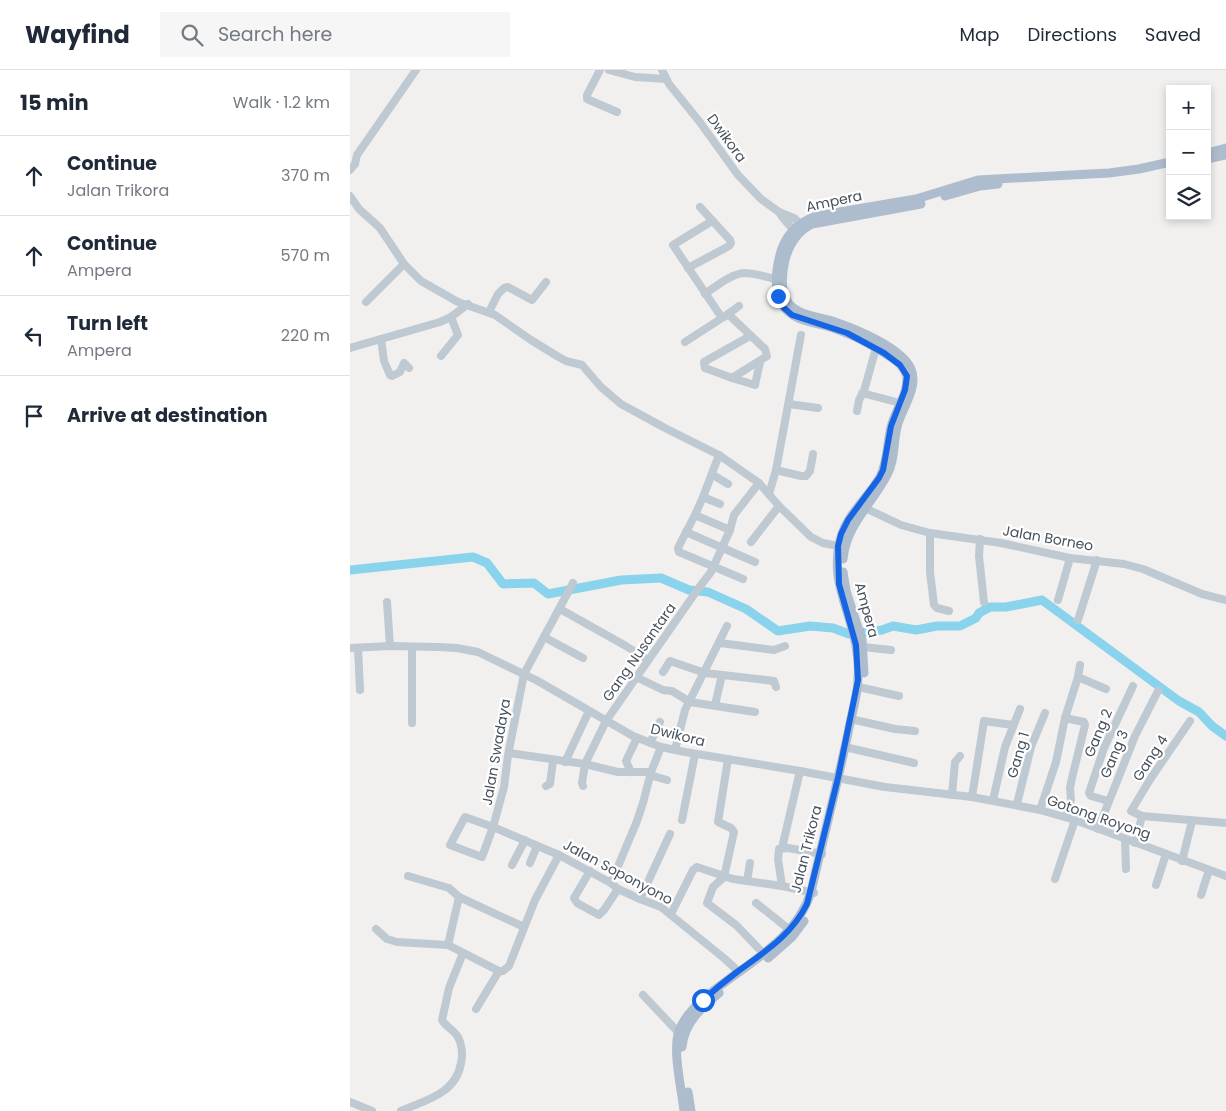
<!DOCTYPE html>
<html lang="en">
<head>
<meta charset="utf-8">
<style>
  :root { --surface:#fff; --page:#f6f6f7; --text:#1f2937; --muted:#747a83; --line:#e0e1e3 }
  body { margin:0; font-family:Poppins,sans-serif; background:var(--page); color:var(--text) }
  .controls { position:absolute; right:15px; top:15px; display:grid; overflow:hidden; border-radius:0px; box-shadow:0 2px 8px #0003 }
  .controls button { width:45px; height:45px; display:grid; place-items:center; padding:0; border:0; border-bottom:1px solid var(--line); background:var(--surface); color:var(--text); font:25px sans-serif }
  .stop { position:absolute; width:15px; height:15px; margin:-11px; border:4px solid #1665e5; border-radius:50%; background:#fff }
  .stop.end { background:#1665e5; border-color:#fff; box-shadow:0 1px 5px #0008 }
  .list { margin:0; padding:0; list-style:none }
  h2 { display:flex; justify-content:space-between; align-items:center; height:65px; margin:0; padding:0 20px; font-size:21px }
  h2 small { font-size:16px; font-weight:400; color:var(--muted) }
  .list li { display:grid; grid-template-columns:32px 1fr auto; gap:15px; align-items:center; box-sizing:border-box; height:80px; padding:0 20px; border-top:1px solid var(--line) }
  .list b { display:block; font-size:19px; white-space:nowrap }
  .list p { margin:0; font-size:16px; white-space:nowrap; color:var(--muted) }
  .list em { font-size:16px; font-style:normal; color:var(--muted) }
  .icon { flex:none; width:28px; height:28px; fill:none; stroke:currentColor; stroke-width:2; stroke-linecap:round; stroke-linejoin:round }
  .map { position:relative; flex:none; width:876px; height:1041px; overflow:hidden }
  header { display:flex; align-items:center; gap:30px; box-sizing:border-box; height:70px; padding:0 25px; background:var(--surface); border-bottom:1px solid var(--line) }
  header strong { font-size:24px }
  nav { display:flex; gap:28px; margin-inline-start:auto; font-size:18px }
  .search { width:350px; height:45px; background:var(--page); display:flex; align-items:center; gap:12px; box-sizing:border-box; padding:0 18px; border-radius:0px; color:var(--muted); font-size:19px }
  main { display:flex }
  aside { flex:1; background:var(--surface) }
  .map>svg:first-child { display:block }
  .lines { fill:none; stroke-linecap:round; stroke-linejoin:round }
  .river { stroke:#89d3ed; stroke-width:9 }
  .minor { stroke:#bfc9d1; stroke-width:8 }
  .major { stroke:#aebdce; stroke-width:9 }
  .route { stroke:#1665e5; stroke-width:6 }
  .labels { text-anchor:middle; stroke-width:4.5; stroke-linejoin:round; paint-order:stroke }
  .street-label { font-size:14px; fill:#47515d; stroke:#fff }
</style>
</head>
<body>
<header>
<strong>Wayfind</strong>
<div class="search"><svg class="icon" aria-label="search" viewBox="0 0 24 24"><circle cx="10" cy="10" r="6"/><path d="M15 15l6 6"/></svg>Search here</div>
<nav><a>Map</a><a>Directions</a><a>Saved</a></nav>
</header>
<main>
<aside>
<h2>15 min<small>Walk · 1.2 km</small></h2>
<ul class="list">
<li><svg class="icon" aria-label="ahead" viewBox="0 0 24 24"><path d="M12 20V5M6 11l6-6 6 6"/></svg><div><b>Continue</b><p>Jalan Trikora</p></div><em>370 m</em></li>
<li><svg class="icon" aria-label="ahead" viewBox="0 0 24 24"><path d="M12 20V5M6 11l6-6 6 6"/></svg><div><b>Continue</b><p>Ampera</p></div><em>570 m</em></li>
<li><svg class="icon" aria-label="left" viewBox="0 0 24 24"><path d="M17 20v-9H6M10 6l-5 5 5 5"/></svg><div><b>Turn left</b><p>Ampera</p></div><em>220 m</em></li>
<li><svg class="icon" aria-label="arrive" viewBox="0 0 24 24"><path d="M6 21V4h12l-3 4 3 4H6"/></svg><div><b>Arrive at destination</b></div></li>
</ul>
</aside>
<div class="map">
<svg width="876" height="1041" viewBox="0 0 876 1041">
  <rect width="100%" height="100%" fill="#f2efef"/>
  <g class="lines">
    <polyline class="river" points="0,500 123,487 137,493 153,514 184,513 198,524 271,510 311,508 339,520 358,522 396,539 428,561 460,556 483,558 499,564 532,560 543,556 566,560 587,556 610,556 626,548 629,543 640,537 656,537 692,530 829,631 849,642 862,656 876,666"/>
    <g class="minor">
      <polyline points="250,0 237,25 237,29 267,42"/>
      <polyline points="259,0 285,7 316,9"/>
      <polyline points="312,0 319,14 349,51 388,105 411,129 429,142 444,148 454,157"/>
      <polyline points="0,100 5,94 7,85 66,0"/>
      <polyline points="0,126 9,139 30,158 54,194 71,211 108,232 145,245 181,270 207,286 216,291 232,295 251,317 271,334 315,358 369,385 409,413 429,436 461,467 473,473 488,476"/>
      <polyline points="429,142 433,148 447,164"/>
      <polyline points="338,198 379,176 381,173 380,170 350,137"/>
      <path d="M355 224C366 216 381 204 394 203 405 203 416 207 426 209"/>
      <polyline points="16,232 54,194"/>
      <polyline points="139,242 148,224 154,218 158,217 182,230 196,212"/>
      <polyline points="378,244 415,279 417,286 382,308 355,298 354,292 400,266"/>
      <polyline points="374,247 389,236"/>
      <polyline points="31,269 34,291 40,305 42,306 50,302 54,293 59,298"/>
      <polyline points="335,272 372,248 323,175 362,151"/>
      <polyline points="0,278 90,252 101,247 118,234"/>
      <polyline points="91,286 108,265 101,247"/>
      <polyline points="382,308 405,315 410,292"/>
      <polyline points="512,323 550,333"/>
      <polyline points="439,334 468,338"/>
      <polyline points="507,341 509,330 514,321 526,278"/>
      <polyline points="426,400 451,406 456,406 460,401 463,384"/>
      <polyline points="363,405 378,414"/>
      <polyline points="419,424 426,400 451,265"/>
      <polyline points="353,427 369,385"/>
      <polyline points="515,438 551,455 580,463 651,473 720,488 774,494 793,499 852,524 876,530"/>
      <polyline points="345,445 353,427 370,434"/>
      <polyline points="336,462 345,445 380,460"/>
      <polyline points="580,463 580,502 584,535 587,538 599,541"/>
      <polyline points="630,469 629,486 634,532"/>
      <polyline points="401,472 429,436"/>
      <polyline points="393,509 329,482 328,478 336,462 405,492"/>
      <polyline points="223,513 174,604 158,685 154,717 143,757 209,785 261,813 268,819 290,829 311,837 375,889 388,901"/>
      <polyline points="708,530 720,488"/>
      <polyline points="37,532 40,576"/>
      <polyline points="210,539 276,576 298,590"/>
      <polyline points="728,550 747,490"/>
      <polyline points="194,567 233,588"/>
      <polyline points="370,573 424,580 435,576"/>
      <polyline points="62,577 62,653"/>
      <polyline points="513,577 541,580"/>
      <polyline points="0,578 40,576 88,577 107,578 128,582 186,610 283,666 311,677 335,682 450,701 535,717 622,727 690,740 725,750 876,806"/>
      <polyline points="8,578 10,620"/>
      <polyline points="313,602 320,591 355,603 424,611 426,617"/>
      <polyline points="286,607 313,620 322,621 340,632 405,642"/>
      <polyline points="728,607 756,619"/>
      <polyline points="513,618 549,626"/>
      <polyline points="365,635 372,605"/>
      <polyline points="715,648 734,652 735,655 722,708 720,718 721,730 716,747"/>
      <polyline points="505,650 545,659 565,661"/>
      <polyline points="840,651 801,708 781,741 792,746 876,753"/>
      <polyline points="300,673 310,652"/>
      <polyline points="495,677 564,693"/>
      <polyline points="325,680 335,640 377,556"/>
      <polyline points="159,683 235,694 268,702 301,702"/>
      <polyline points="378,689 368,752 381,758 384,762 374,807 363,817 357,833 386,855 414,884"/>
      <polyline points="215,692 239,641"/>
      <polyline points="281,702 276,691 287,668"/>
      <polyline points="300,705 317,710"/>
      <polyline points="196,716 200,714 203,691"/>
      <polyline points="233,716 232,713 235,694 256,651 348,519 361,502 380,460 384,445 409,413"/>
      <polyline points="602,725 605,692 610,686"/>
      <polyline points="622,727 634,651 663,655"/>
      <polyline points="643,730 655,677 670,639"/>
      <polyline points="758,731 741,726 739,723 754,678 783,616"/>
      <polyline points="667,734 681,677 695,643"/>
      <polyline points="690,740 706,692 715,648 728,607 730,595"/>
      <polygon points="115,747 143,757 132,787 100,775"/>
      <polyline points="332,750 345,684"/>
      <polyline points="748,759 785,666 808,621"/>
      <polyline points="775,769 776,799"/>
      <polyline points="785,773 792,746"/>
      <polyline points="432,778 450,701"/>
      <polyline points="832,791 842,751"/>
      <polyline points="180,793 187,776"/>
      <polyline points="162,795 175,770"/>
      <polyline points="240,801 224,828 227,833 249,845 254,840 268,819"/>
      <polyline points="58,806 99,818 109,827"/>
      <polyline points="705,809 725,750"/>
      <polyline points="397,811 400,793"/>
      <polyline points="261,813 287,751 293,733 301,702 311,677"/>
      <polyline points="806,815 816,784"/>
      <polyline points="432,816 428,789 429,779 438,778 472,784"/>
      <polyline points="851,825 859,800"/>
      <polyline points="290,829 320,764"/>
      <polyline points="406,833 440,860"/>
      <polyline points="321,844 343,800 347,797 383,809 432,816 464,823"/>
      <polyline points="26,859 37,869 47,872 98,875 149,901 153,901 159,896 185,830 209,785"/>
      <polyline points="98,875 109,827 174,857"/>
      <polyline points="293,925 328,962"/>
      <polyline points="126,939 149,901"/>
      <polyline points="0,1032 22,1041"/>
      <path d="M51 1041C75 1030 106 1024 111 993 113 985 112 974 108 967 104 960 96 957 92 950L99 918 113 883"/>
    </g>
    <g class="major">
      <polyline points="857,83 876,78"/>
      <polyline points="857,89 876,85"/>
      <polyline points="595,126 630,116 648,114"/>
      <path d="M493 489C496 455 522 434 537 405 545 390 543 374 547 357 551 339 569 318 561 299 552 278 506 259 485 252 471 247 449 246 439 234 430 222 432 203 435 190 439 175 448 161 462 154L571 134"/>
      <polyline points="493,502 496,521 512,570 514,603"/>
      <polyline points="418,888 442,867 454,851"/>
      <path d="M332 977C334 953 351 938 369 923"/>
      <polyline points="338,1022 341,1041"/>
      <path d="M334 1041C332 1021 322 980 329 961 334 947 346 935 357 926 395 894 445 872 461 822 473 769 487 716 498 663 501 645 508 626 508 608 509 597 508 586 506 576 499 537 479 509 491 467 498 443 518 428 530 407 538 391 537 373 541 357 545 341 558 324 557 307 555 297 545 289 536 284 521 274 503 265 486 259 474 254 460 253 448 248 424 237 424 211 429 189 433 168 445 154 466 146L566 129 628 110 759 103 789 99 820 92"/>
    </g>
  </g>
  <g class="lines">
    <path class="route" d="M353 930C364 920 375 911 387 902 414 882 441 866 457 834L488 708 508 610 506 575 489 514 488 476 491 464 498 450 529 408 533 400 541 356 555 320 557 306 550 295 534 283 497 263 442 245 434 238 428 226"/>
  </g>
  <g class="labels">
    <g class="street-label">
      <text transform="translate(377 68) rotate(54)" y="5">Dwikora</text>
      <text transform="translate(484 131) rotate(-12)" y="5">Ampera</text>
      <text transform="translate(698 468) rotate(10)" y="5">Jalan Borneo</text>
      <text transform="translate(517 540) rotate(75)" y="5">Ampera</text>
      <text transform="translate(289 582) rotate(-55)" y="5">Gang Nusantara</text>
      <text transform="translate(748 663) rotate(-67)" y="5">Gang 2</text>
      <text transform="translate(328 665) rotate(14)" y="5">Dwikora</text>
      <text transform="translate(146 682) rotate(-80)" y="5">Jalan Swadaya</text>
      <text transform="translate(764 684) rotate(-67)" y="5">Gang 3</text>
      <text transform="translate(668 685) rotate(-74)" y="5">Gang 1</text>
      <text transform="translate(800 688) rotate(-57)" y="5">Gang 4</text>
      <text transform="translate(749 747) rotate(19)" y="5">Gotong Royong</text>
      <text transform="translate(456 779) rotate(-76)" y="5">Jalan Trikora</text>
      <text transform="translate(268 802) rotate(28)" y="5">Jalan Soponyono</text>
    </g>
  </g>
</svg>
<div class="controls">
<button>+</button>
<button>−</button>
<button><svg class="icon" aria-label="layers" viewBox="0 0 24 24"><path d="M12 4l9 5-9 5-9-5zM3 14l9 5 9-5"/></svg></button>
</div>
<div class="stop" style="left:353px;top:930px"></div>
<div class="stop end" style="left:428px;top:226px"></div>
</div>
</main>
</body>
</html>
